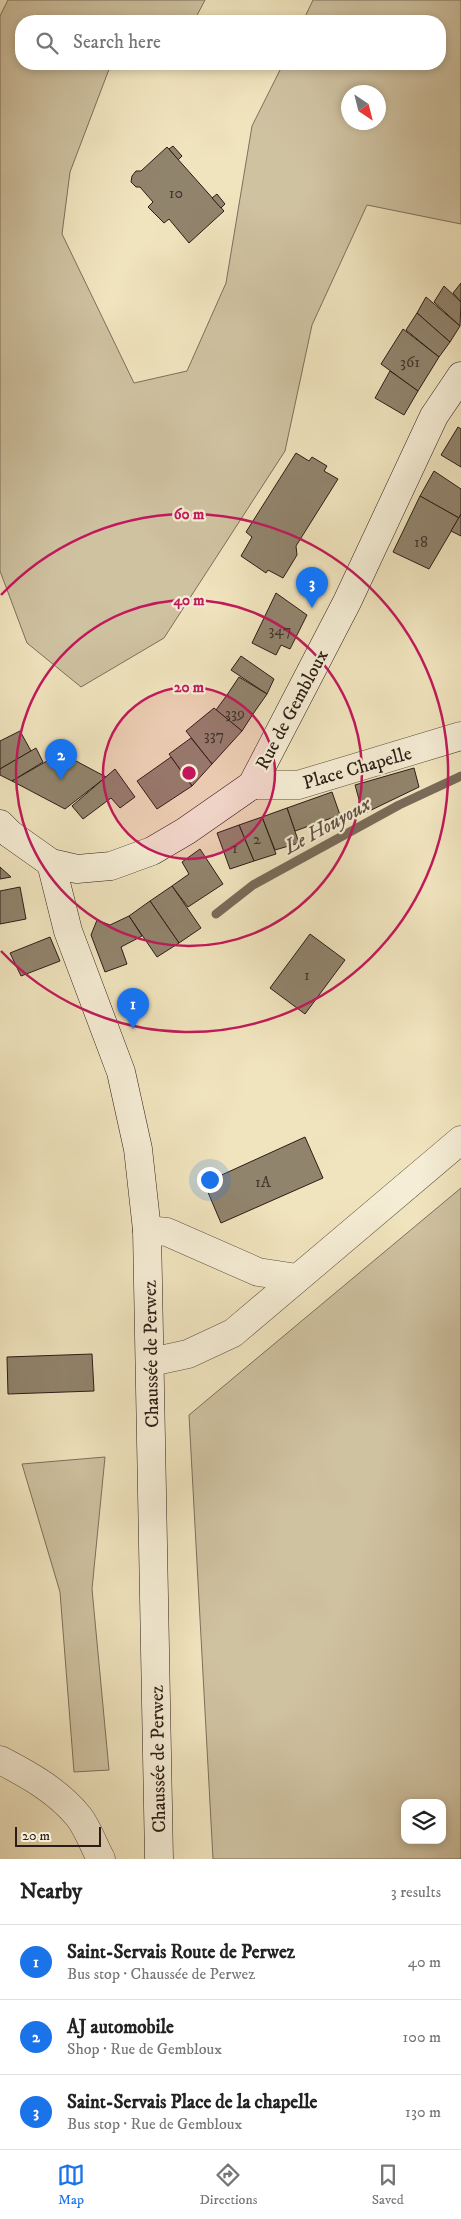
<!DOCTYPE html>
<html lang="en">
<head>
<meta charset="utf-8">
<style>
  :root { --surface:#fff; --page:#f6f6f6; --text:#222; --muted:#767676; --line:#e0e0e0; --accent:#1a73e8 }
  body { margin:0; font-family:"IM FELL DW Pica",serif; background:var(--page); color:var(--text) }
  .controls { position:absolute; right:15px; bottom:15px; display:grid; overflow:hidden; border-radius:10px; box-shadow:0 2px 8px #0003 }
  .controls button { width:45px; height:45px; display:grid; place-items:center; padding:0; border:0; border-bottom:1px solid var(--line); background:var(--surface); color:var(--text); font:25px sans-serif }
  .compass { position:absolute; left:341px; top:85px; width:45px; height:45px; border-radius:50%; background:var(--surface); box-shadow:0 2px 8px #0003; rotate:145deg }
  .scale { position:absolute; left:15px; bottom:12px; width:86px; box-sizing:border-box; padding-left:5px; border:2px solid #2b1c16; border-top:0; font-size:14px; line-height:18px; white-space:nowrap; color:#2b1c16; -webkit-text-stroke:4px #f5edd5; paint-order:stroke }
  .you { position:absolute; left:209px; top:1179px; width:18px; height:18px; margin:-12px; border:4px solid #fff; border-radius:50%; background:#1a73e8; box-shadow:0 0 0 8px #1a73e833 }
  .badge { display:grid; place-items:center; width:32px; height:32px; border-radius:50%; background:var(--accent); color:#fff; font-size:16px; font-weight:700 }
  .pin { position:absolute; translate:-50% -41px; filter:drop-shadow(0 1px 2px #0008) }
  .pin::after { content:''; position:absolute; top:26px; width:18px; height:15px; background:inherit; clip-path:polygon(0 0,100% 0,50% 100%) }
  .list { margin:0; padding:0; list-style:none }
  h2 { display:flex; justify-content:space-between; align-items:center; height:65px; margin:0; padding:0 20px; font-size:21px }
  h2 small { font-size:16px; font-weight:400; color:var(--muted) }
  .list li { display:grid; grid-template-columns:32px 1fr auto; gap:15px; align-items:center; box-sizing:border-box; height:75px; padding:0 20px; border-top:1px solid var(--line) }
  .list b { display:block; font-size:19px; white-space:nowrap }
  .list p { margin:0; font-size:16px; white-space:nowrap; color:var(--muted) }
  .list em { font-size:16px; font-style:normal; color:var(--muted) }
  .icon { flex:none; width:28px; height:28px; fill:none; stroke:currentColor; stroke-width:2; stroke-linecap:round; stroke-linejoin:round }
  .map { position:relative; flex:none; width:461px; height:1859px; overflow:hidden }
  .search { position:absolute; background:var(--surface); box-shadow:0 2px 8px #0003; left:15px; right:15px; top:15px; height:55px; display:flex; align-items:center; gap:12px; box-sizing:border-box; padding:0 18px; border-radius:20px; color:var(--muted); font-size:19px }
  .sheet { height:290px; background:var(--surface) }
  nav { display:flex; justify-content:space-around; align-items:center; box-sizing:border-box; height:70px; border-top:1px solid var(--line); background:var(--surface); font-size:14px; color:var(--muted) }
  nav a { display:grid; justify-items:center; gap:2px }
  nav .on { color:var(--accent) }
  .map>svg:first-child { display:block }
  .green { fill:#cfc2a1; stroke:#7d6f5c; fill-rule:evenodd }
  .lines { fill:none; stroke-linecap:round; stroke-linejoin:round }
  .stream { stroke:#796b59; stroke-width:9 }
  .building { fill:#91846d; stroke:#2b1c16 }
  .minor-casing { stroke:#5c4e40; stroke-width:29 }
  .secondary-casing { stroke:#2b1c16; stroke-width:29 }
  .minor { stroke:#f5edd5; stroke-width:28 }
  .secondary { stroke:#f5edd5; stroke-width:28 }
  .ring { fill:none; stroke:#c2185b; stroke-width:2.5 }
  .labels { text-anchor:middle; stroke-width:4.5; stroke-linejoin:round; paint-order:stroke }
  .number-label { font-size:16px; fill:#44362c }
  .street-label { font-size:19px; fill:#2b1c16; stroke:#f5edd5 }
  .water-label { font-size:20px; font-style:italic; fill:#5f5142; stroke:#f5edd5 }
  .centre { fill:#c2185b; stroke:#f5edd5; stroke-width:2.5 }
  .ring-label { font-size:15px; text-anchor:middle; font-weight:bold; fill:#c2185b; stroke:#f5edd5; stroke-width:4.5; stroke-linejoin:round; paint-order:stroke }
</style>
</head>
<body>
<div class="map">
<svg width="461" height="1859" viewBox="0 0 461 1859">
  <rect width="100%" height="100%" fill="#f0e4be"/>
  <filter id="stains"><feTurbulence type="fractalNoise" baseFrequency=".004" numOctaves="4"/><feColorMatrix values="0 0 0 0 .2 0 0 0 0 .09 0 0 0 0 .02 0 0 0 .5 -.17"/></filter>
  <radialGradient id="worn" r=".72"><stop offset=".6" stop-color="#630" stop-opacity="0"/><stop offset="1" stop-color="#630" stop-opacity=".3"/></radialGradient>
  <g class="green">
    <path d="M8 0H205L194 21H21V64H111L70 172 62 234 134 383 187 371 226 283 252 126 283 64H440V21H303L313 0H461V224L367 205 312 325 285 451 164 638 81 687 27 643 0 571V16ZM348 92H378V122H348Z"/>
    <path d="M461 1188V1859H213L189 1415ZM405 1803H442V1840H405Z"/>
    <polygon points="105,1457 92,1589 109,1770 74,1772 60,1592 22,1464"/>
  </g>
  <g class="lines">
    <polyline class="stream" points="216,914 253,885 399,805 461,776"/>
  </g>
  <g class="building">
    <polygon points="173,146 182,156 178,160 169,149"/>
    <polygon points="167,147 224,211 189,243 169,219 164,223 148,207 153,202 140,187 136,187 131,182 132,176 136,171 141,171"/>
    <polygon points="217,194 225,204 221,208 212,198"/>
    <polygon points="461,283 461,302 453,293"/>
    <polygon points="444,286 461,302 460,326 434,302"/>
    <polygon points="426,297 460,326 450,342 417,313"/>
    <polygon points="417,313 450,342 439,357 406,330"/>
    <polygon points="403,329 439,357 418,391 381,364"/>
    <polygon points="390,371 418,391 404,415 375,398"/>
    <polygon points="458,427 461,429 461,467 441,455"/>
    <polygon points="296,453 309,461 312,457 327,466 324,471 338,479 296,546 297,555 283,578 268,570 266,573 241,556 252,537 246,532"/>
    <polygon points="434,471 461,489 461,514 459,518 420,496"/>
    <polygon points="420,496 459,518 429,569 393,552"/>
    <polygon points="461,514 461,536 451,531"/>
    <polygon points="276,593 307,615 290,649 281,645 276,655 252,643"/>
    <polygon points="241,656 274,679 267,694 231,670"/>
    <polygon points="239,677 267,694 253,714 227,695"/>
    <polygon points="227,695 253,714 242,731 216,710"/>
    <polygon points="214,708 242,731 212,764 186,731"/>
    <polygon points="20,731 31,751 0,769 0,741"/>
    <polygon points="191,738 212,764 192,786 169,754"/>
    <polygon points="36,748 43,762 12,781 0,775 0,769"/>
    <polygon points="61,753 106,777 65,809 12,781"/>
    <polygon points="171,757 192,786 157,809 137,781"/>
    <polygon points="414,768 419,787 363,814 355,785"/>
    <polygon points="115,769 135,797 120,808 111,798 83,819 72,806"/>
    <polygon points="332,792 340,815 295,831 287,808"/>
    <polygon points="287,808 299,843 275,850 262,817"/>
    <polygon points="262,817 276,854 254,861 239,825"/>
    <polygon points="239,825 254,861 230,869 217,833"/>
    <polygon points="200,849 223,884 188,907 172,886 189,874 182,862"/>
    <polygon points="0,867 11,877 0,879"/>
    <polygon points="172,886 201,928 179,943 150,901"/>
    <polygon points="20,887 26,919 0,924 0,891"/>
    <polygon points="150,901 179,943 157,957 129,916"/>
    <polygon points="129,916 142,936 121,947 127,964 105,972 91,935 97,920 110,925"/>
    <polygon points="310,934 345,960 305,1014 270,988"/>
    <polygon points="50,937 60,961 21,976 10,953"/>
    <polygon points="305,1137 323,1178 221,1223 204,1183"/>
    <polygon points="92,1354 94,1391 8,1394 7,1357"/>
  </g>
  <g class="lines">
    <defs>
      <g id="minor">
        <polyline points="252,785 298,785 461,736"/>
        <polyline points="147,1230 167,1232 258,1272 297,1278"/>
        <polyline points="151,1362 188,1354 233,1333 461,1140"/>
        <path d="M0 1760C29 1775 58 1791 79 1817 88 1829 94 1846 101 1859"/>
      </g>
      <g id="secondary">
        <polyline points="0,824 10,834 51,863 77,869 111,866 152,851 186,831 252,785 347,602 434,416 461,376"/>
        <polyline points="51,863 68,931 121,1072 138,1149 147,1230 159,1859"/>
      </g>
    </defs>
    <use href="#minor" class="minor-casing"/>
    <use href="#secondary" class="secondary-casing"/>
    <use href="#minor" class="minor"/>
    <use href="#secondary" class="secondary"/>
  </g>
  <circle cx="189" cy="773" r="86" fill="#c2185b" fill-opacity=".12"/>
  <g class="ring">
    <circle cx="189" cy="773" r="86"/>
    <circle cx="189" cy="773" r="173"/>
    <path d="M1 595A259 259 0 1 1 1 951"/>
  </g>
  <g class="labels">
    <g class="number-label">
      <text x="176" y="198">10</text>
      <text x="410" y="367">361</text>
      <text x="421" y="547">18</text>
      <text x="280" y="635">347</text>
      <text x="235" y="718">339</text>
      <text x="214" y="740">337</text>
      <text x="257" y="844">2</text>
      <text x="235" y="853">1</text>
      <text x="307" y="980">1</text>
      <text x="263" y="1187">1A</text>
    </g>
    <g class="street-label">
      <text transform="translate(291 709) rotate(-62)" y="7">Rue de Gembloux</text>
      <text transform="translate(357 767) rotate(-16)" y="7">Place Chapelle</text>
      <text transform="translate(150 1354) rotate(-91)" y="7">Chaussée de Perwez</text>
      <text transform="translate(157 1759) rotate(-91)" y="7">Chaussée de Perwez</text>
    </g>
    <g class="water-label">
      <text transform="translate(327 825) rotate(-29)" y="7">Le Houyoux</text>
    </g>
  </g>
  <circle cx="189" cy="773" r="8" class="centre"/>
  <g class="ring-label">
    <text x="189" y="519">60 m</text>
    <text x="189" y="605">40 m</text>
    <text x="189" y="692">20 m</text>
  </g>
  <rect width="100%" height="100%" filter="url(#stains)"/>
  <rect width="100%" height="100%" fill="url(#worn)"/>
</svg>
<div class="controls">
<button><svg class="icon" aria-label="layers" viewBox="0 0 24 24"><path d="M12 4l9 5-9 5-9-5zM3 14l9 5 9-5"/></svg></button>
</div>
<svg class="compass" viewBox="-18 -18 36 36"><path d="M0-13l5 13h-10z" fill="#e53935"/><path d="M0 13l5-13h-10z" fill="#767676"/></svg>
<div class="scale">20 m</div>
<div class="you"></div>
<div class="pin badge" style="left:133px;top:1029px">1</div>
<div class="pin badge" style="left:61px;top:780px">2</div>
<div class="pin badge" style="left:312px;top:608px">3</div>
<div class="search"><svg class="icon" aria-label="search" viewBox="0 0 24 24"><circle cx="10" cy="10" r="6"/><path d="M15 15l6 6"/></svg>Search here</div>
</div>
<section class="sheet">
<h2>Nearby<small>3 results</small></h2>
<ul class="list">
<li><span class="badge">1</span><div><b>Saint-Servais Route de Perwez</b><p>Bus stop · Chaussée de Perwez</p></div><em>40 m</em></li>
<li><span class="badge">2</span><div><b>AJ automobile</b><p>Shop · Rue de Gembloux</p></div><em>100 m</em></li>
<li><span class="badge">3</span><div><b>Saint-Servais Place de la chapelle</b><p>Bus stop · Rue de Gembloux</p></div><em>130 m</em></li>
</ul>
</section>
<nav>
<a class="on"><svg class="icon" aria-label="map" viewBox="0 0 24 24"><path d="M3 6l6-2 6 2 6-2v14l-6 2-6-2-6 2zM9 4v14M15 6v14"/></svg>Map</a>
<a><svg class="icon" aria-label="directions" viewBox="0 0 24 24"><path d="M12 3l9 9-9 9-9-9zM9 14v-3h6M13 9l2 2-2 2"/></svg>Directions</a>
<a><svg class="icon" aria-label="saved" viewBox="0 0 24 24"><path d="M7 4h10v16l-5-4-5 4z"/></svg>Saved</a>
</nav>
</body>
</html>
